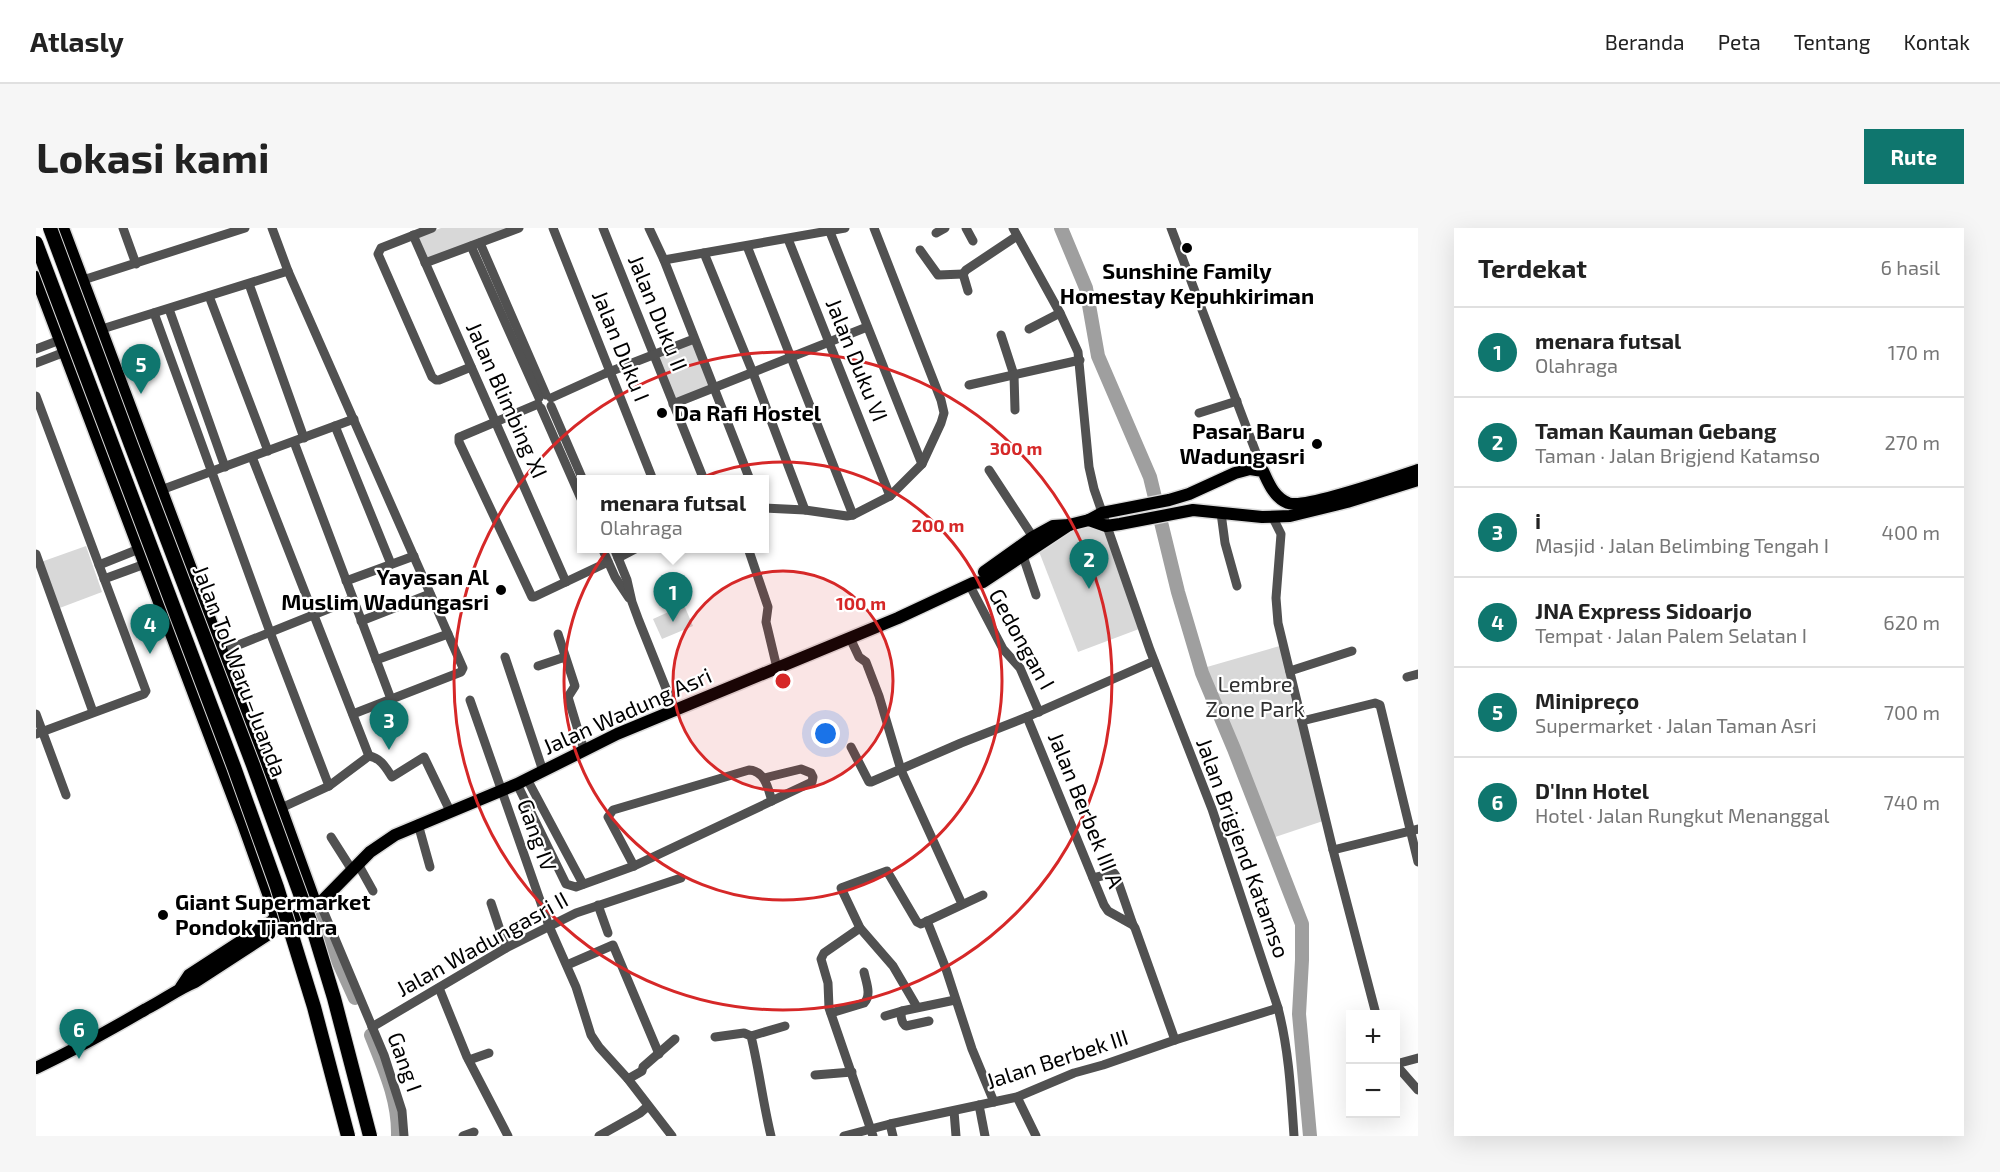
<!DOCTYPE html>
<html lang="id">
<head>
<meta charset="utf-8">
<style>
  :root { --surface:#fff; --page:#f6f6f6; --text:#222; --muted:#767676; --line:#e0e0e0; --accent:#0f766e }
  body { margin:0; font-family:"Exo 2",sans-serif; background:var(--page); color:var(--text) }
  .controls { position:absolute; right:18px; bottom:18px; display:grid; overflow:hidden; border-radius:0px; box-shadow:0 6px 24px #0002 }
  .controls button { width:54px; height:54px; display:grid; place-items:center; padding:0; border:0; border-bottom:2px solid var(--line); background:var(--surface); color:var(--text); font:30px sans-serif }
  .you { position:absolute; left:790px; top:506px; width:21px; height:21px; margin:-15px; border:4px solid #fff; border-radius:50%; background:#1a73e8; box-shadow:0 0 0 9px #1a73e833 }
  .badge { display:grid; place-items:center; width:39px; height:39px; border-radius:50%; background:var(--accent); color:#fff; font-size:20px; font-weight:700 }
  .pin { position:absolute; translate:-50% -50px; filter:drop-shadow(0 2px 3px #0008) }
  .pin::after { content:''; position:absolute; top:32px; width:21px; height:18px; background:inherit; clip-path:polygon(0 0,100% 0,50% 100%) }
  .popup { position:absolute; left:541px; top:247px; width:192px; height:78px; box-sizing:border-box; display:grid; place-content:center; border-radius:0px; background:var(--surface); filter:drop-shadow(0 2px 4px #0005); font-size:20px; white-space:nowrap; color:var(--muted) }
  .popup b { font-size:22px; color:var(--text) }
  .popup::after { content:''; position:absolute; left:50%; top:100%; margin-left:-12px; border:12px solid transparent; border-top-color:var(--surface) }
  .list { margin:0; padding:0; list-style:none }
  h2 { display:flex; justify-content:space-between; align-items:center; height:78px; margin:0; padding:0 24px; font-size:26px }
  h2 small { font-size:20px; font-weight:400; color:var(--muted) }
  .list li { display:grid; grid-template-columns:39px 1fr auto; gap:18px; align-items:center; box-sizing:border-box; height:90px; padding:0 24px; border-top:2px solid var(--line) }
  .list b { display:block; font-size:22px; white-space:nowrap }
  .list p { margin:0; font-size:20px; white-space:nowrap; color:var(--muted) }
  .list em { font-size:20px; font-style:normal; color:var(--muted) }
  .map { position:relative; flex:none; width:1382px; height:908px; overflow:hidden; border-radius:0px }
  header { display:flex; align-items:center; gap:36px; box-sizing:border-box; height:84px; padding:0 30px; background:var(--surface); border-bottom:2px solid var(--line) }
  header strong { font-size:28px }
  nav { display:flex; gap:33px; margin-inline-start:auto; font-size:21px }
  .intro { display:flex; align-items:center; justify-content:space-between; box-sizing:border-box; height:144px; padding:0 36px }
  h1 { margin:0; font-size:42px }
  .button { padding:15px 27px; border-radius:0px; background:var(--accent); color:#fff; font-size:21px; font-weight:700 }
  main { display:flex; gap:36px; padding:0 36px }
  aside { flex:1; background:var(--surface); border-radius:0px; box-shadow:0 6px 24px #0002 }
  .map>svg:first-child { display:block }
  .green { fill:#d8d8d8 }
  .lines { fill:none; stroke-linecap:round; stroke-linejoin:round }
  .river { stroke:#9f9f9f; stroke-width:14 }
  .major-casing { stroke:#dbdbdb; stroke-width:15 }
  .minor { stroke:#515151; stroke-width:9 }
  .major { stroke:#000; stroke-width:12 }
  .highway-bridge-casing { stroke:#dbdbdb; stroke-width:16; stroke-linecap:butt }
  .highway-bridge { stroke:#000; stroke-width:14 }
  .ring { fill:none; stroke:#d62828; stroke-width:3 }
  .poi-dot { fill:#000; stroke:#fff; stroke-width:2 }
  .labels { text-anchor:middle; stroke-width:4.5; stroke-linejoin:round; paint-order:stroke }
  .poi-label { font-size:22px; font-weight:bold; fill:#000; stroke:#fff; text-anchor:start }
  .street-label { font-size:22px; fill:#000; stroke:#fff }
  .park-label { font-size:22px; fill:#2f2f2f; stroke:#fff }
  .centre { fill:#d62828; stroke:#fff; stroke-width:3 }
  .ring-label { font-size:18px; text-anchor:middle; font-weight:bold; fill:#d62828; stroke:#fff; stroke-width:4.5; stroke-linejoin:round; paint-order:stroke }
</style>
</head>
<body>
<header>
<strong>Atlasly</strong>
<nav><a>Beranda</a><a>Peta</a><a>Tentang</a><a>Kontak</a></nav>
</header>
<div class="intro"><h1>Lokasi kami</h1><a class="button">Rute</a></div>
<main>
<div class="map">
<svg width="1382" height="908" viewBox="0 0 1382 908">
  <rect width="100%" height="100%" fill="#fff"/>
  <g class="green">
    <polygon points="405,0 479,0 391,32 380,9"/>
    <polygon points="657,114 676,158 640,173 621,126"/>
    <polygon points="1052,294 1067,298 1103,401 1042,424 1002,321 1024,306"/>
    <polygon points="50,318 66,364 21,381 5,334"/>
    <polygon points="648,377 657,398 626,411 617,391"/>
    <polygon points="1247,417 1290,592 1233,611 1164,441"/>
  </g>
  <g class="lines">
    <g class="river">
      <polyline points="1025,0 1050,60 1062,128 1114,249 1142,364 1166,445 1198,521 1266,696 1266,732 1263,786 1274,908"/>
      <polyline points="279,682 319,770"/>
      <path d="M335 807C348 840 363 872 362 908"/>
    </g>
    <defs>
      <g id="major">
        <polyline points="27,0 246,583 280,677"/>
        <polyline points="0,49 207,596 240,688"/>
        <polyline points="1053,292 1070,298 1084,296 1157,282 1226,289 1254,288 1311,274 1382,252"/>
        <path d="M948 344 997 309 1017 298 1033 297 1053 292 1066 285 1133 272 1153 266 1199 245 1214 241 1227 243C1233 256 1238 269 1252 275 1268 281 1361 249 1382 242"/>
        <polyline points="145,759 153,747 236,693 240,688 246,688"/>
        <path d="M0 840C38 822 74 802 110 781 128 772 140 762 159 754L262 687 284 675 334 624 359 607 481 556 581 506 862 390 937 355 947 354 1033 297"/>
      </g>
    </defs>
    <use href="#major" class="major-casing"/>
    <g class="minor">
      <polyline points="87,0 100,36"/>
      <polyline points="236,0 252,43 427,440 425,444 317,486"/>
      <polyline points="396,0 345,20 342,26 396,149 400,152 403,152 435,139"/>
      <polyline points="517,0 617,252"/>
      <polyline points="567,0 668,252"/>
      <polyline points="613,0 628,32 714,252"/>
      <polyline points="930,0 937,13"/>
      <path d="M977 0 1024 85 1042 124 1053 239 1058 261 1114 422 1176 581 1242 780C1253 823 1255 864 1258 908"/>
      <polyline points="1135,0 1227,243"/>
      <polyline points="794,4 886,236"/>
      <polyline points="900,5 909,0"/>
      <polyline points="377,7 530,354"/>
      <polyline points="752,11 854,268"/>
      <polyline points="444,15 510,167"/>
      <polyline points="435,18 503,170"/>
      <polyline points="711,18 817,287"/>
      <polyline points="884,22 902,47 927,46"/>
      <polyline points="668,25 717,145 769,282"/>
      <polyline points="628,32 809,0"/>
      <polyline points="389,35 483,0"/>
      <polyline points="47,52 209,0"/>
      <polyline points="213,56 268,210"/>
      <polyline points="932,63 927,46 930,42 981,8"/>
      <polyline points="173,68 232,223"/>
      <polyline points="133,81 189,239"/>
      <polyline points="118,85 234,404 293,558"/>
      <polyline points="66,101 252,43"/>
      <polyline points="993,101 1024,85"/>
      <polyline points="965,107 978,147 979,182"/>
      <polyline points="0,121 24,112"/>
      <polyline points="0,135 29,124"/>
      <polyline points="933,157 1044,132"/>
      <polyline points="0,168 110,463 108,466 0,506"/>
      <polyline points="515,170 568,146 658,111"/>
      <polyline points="502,176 426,208 423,209 423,214 496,369 498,369 572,334"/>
      <polyline points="637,176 831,99"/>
      <polyline points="515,178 547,252"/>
      <polyline points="505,180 546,273"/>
      <polyline points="1163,185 1201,173"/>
      <polyline points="299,198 355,336"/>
      <polyline points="258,214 355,471"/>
      <polyline points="216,229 333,528"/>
      <polyline points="953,242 997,309"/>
      <polyline points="125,262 318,191"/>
      <polyline points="728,280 769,282 811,288 817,287 854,268 886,236 905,195 908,185 905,172 838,0"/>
      <polyline points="1185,285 1189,315 1201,358"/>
      <polyline points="1237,290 1245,306 1240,370 1242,395 1297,622 1340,786"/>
      <polyline points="566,320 579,349 593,370"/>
      <polyline points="578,320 591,352 596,374 603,393 639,483"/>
      <polyline points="713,323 732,379 730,394 741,440"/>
      <polyline points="0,326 57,484"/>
      <polyline points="987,328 1000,367"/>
      <polyline points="582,330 601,320"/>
      <polyline points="63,337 103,321"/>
      <polyline points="68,351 109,336"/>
      <polyline points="310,353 378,328"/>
      <polyline points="934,358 967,421 984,440 1003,484"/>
      <polyline points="325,393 394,366"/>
      <polyline points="522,406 539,458 532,469 548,522"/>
      <polyline points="814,410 823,429 830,434 843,468 865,542 926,676"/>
      <polyline points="185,424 317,371"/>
      <polyline points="469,429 507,543"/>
      <polyline points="340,432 412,406"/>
      <polyline points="502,438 529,429"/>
      <polyline points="1254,443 1316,423"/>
      <polyline points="1371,449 1382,446"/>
      <polyline points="434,472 513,698 540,759 555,807 563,819 592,851 636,908"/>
      <polyline points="0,486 30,567"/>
      <polyline points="991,489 1068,677 1072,683 1097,697 1099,700 1139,812"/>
      <polyline points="1266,493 1339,475 1344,477 1382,634"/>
      <polyline points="815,519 833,554 835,554 925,515 991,489 1118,433"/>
      <path d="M333 528C345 530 350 540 356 549L388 529 414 583"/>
      <polyline points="491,551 547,656"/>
      <polyline points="481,556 530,656 540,659 598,638 776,554 777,549 775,545 765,541 728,550"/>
      <polyline points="245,580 293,558 333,528"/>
      <polyline points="382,596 394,639"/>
      <polyline points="295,609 316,642"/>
      <polyline points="1297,622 1382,601"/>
      <polyline points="322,636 337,663"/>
      <path d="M598 638 572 589 577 582 713 542C729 543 732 560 736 573"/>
      <polyline points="1057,650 1078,645 1080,648 1097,697"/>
      <polyline points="284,675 348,827 366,883 368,908"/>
      <polyline points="455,675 470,720"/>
      <polyline points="562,677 572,705"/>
      <polyline points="891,693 910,741 936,821 958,874"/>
      <polyline points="824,700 788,725 785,731 792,755 793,780 837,908"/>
      <polyline points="531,737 577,717 623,826"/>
      <polyline points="403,760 431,829 472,908"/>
      <polyline points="881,779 857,738 824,700 805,660 851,643 881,694 885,696 947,667"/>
      <path d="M795 785 828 775C836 767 830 754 828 744"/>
      <polyline points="849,788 866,783"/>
      <path d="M893 793 870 798C866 796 864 788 866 783L919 772"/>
      <polyline points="336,799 470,720 540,685 645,650"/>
      <polyline points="715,808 749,798"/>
      <path d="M679 809 708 805 715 808C723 841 727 875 735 908"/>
      <polyline points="433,832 453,825"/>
      <polyline points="1360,836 1382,830"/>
      <polyline points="1360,837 1382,862"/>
      <polyline points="779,847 816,844"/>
      <polyline points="592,851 606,843 607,839 639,811"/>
      <polyline points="981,869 1000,908"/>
      <polyline points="943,877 949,908"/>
      <polyline points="918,883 920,908"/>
      <polyline points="854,896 857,908"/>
      <polyline points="427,908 438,904"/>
      <polyline points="563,908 604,885 612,878"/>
      <polyline points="808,908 854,896 981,869 1038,845 1067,837 1139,812 1242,780"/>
    </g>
    <use href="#major" class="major"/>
    <defs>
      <g id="highway-bridge">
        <polyline points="14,0 95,217 217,537 278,704 298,770 334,908"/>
        <polyline points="0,15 198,539 241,659 278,779 312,908"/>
      </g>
    </defs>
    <use href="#highway-bridge" class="highway-bridge-casing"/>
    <use href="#highway-bridge" class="highway-bridge"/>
  </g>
  <circle cx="747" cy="453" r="110" fill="#d62828" fill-opacity=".12"/>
  <g class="ring">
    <circle cx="747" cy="453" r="110"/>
    <circle cx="747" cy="453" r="219"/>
    <circle cx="747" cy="453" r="329"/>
  </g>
  <g class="poi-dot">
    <circle cx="1151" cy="20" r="6"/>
    <circle cx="626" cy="185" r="6"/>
    <circle cx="1281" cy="216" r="6"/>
    <circle cx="465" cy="362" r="6"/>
    <circle cx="127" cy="687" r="6"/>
  </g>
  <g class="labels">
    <g class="poi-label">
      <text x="1151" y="51" text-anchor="middle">Sunshine Family<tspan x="1151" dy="25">Homestay Kepuhkiriman</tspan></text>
      <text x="638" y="193">Da Rafi Hostel</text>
      <text x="1269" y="211" text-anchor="end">Pasar Baru<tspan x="1269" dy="25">Wadungasri</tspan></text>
      <text x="453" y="357" text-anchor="end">Yayasan Al<tspan x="453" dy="25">Muslim Wadungasri</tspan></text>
      <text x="139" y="682">Giant Supermarket<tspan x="139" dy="25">Pondok Tjandra</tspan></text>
    </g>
    <g class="street-label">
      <text transform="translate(622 85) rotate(68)" y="8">Jalan Duku II</text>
      <text transform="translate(585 118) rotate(68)" y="8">Jalan Duku I</text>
      <text transform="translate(821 132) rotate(68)" y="8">Jalan Duku VI</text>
      <text transform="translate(471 172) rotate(66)" y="8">Jalan Blimbing XI</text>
      <text transform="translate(986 411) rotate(61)" y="8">Gedongan I</text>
      <text transform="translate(204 443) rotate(69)" y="8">Jalan Tol Waru–Juanda</text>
      <text transform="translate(591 483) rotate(-24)" y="8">Jalan Wadung Asri</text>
      <text transform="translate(1050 582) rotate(68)" y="8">Jalan Berbek III A</text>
      <text transform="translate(501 607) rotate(70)" y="8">Gang IV</text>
      <text transform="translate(1207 620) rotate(70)" y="8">Jalan Brigjend Katamso</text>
      <text transform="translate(446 716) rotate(-29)" y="8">Jalan Wadungasri II</text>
      <text transform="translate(1021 831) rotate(-18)" y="8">Jalan Berbek III</text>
      <text transform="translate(369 834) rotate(70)" y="8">Gang I</text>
    </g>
    <g class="park-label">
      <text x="1219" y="464">Lembre<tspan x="1219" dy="25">Zone Park</tspan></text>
    </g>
  </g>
  <circle cx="747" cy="453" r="9" class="centre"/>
  <g class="ring-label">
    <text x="980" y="227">300 m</text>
    <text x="902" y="304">200 m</text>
    <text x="825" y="382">100 m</text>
  </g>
</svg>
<div class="controls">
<button>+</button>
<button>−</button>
</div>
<div class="you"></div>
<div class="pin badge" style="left:637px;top:394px">1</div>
<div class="popup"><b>menara futsal</b>Olahraga</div>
<div class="pin badge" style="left:1053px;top:361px">2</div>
<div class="pin badge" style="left:353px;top:522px">3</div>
<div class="pin badge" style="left:114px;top:426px">4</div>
<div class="pin badge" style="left:105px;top:166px">5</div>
<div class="pin badge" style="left:43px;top:831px">6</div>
</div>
<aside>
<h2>Terdekat<small>6 hasil</small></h2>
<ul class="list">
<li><span class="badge">1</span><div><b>menara futsal</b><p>Olahraga</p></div><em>170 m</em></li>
<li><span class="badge">2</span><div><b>Taman Kauman Gebang</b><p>Taman · Jalan Brigjend Katamso</p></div><em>270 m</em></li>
<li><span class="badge">3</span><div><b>i</b><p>Masjid · Jalan Belimbing Tengah I</p></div><em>400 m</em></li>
<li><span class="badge">4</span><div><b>JNA Express Sidoarjo</b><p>Tempat · Jalan Palem Selatan I</p></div><em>620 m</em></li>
<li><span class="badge">5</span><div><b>Minipreço</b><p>Supermarket · Jalan Taman Asri</p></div><em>700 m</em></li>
<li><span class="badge">6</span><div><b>D'Inn Hotel</b><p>Hotel · Jalan Rungkut Menanggal</p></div><em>740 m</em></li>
</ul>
</aside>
</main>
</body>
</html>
